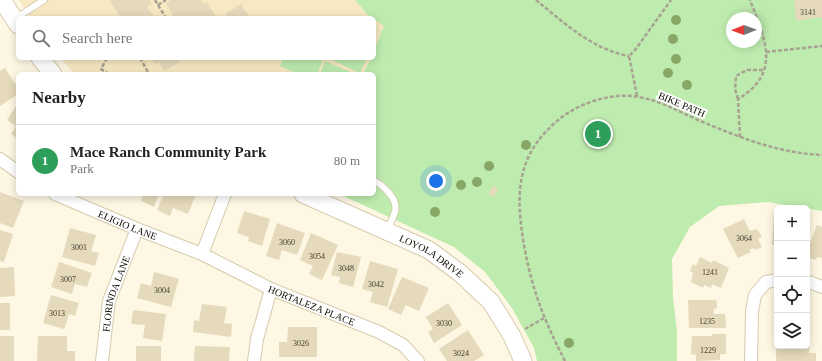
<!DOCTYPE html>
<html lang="en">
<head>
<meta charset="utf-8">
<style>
  :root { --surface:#fff; --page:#f2f2f2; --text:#222; --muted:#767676; --line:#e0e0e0; --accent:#ca4487 }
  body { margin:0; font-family:Georgia,serif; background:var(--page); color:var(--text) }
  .controls { position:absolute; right:12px; bottom:12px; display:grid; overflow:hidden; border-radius:6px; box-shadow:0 2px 10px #0003 }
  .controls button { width:36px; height:36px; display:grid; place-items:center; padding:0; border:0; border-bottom:1px solid var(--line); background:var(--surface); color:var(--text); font:20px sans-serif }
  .compass { position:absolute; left:726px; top:12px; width:36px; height:36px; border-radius:50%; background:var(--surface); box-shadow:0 2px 10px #0003; rotate:269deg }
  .you { position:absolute; left:436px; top:181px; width:14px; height:14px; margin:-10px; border:3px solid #fff; border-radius:50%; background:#1a73e8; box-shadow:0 0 0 6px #1a73e833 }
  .badge { display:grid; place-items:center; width:26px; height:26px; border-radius:50%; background:var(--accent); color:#fff; font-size:13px; font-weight:700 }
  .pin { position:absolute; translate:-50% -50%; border:2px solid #fff; box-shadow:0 1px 4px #0006 }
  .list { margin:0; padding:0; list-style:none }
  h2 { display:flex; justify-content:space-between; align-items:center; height:52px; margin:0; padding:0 16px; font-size:17px }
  h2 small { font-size:13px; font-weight:400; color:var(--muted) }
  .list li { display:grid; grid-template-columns:26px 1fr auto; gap:12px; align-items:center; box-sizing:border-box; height:72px; padding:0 16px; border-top:1px solid var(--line) }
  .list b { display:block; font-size:15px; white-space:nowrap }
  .list p { margin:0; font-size:13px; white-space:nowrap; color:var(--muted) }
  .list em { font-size:13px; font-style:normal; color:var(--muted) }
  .icon { flex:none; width:22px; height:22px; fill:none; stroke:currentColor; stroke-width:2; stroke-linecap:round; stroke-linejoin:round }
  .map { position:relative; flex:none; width:822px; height:361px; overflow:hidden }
  .search { position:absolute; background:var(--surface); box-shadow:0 2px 10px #0003; left:16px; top:16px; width:360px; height:44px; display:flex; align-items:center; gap:10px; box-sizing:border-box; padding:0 14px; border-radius:6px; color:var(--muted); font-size:15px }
  .panel { position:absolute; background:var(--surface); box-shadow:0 2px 10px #0003; left:16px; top:72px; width:360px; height:124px; border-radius:6px }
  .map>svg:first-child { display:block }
  .built { fill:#f7eac3 }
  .green { fill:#beebae; fill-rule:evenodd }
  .building { fill:#e5dabb }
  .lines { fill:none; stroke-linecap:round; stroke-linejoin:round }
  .lane-casing { stroke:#d6cbad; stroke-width:8 }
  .street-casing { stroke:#d6cbad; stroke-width:14 }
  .secondary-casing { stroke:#d6cbad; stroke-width:19 }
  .path { stroke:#a8a292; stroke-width:2.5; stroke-dasharray:4 2; stroke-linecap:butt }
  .lane { stroke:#fff; stroke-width:6 }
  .street { stroke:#fff; stroke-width:12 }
  .secondary { stroke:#fff; stroke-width:17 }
  .tree { fill:#88a767 }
  .labels { text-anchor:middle; stroke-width:4; stroke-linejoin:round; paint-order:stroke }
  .number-label { font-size:8px; fill:#454031 }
  .street-label { font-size:10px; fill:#100c03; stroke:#fff }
</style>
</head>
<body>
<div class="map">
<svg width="822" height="361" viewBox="0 0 822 361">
  <rect width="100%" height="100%" fill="#fef7e4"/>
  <g class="built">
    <polygon points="19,0 396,0 374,50 374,18 31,18"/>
    <polygon points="61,58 371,58 363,74 78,74 71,70"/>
  </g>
  <g class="green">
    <path d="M355 0H822V211L768 202 719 206 690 227 672 259 673 298 677 332V361H537L534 348 512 308 485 272 454 247 339 194H374V74H363L371 58H374V50L384 26 368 15ZM732 18H756V42H732Z"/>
    <polygon points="283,58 319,58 323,60 317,74 298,74 280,66"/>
    <polygon points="327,58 367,58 360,73"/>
    <polygon points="325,61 355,74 320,74"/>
  </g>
  <g class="building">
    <polygon points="109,0 150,0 152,4 147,7 154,17 121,18"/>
    <polygon points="171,0 201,0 204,4 207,2 217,18 174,18 166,3"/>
    <polygon points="794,0 822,0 822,17 796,21"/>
    <polygon points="241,4 250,18 227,18 225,14"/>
    <polygon points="151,58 177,58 180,62 164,71 159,62 155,64"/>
    <polygon points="5,68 18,88 18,94 0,106 0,71"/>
    <polygon points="18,103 18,139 11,134 16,126 7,120"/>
    <polygon points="494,185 498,189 494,197 488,194"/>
    <polygon points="0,192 24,201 13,228 0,223"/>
    <polygon points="143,194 159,194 154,207 141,201"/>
    <polygon points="164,194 196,194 188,214 173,208 170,216 157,210"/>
    <polygon points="244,211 270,219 262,246 248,241 249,237 237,233"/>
    <polygon points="774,213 777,214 777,245 772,245"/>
    <polygon points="744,219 750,231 757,229 762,237 758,239 762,247 755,250 754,248 749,250 751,252 738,258 723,229"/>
    <polygon points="277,223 305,233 297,255 282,250 279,260 266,256"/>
    <polygon points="817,225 822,227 822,258 817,257 816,260 807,257 807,251"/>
    <polygon points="70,228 96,235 91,251 99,253 95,266 62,257"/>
    <polygon points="0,230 13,234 4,262 0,261"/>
    <polygon points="311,233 338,245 322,280 309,274 313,266 300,260"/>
    <polygon points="337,252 361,257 353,287 339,283 340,277 331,275"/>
    <polygon points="700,257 712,263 713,260 729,268 721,288 712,284 711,288 704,285 703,288 691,282 693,273 690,271 693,264 696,266"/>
    <polygon points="370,261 398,269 387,307 370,302 373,292 362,289"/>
    <polygon points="59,262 92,273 87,287 75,284 72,294 51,287"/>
    <polygon points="14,267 15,296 0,297 0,268"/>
    <polygon points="154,272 179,279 171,307 137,298 141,283 151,286"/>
    <polygon points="402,277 429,288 419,311 406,305 401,315 388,309"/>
    <polygon points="51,295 79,303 75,316 69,314 64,329 43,323"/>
    <polygon points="688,300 715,300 717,301 717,308 714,309 714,314 725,314 726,328 689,328"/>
    <rect x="0" y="303" width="10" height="27"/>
    <polygon points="448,303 462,325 434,343 428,332 433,329 426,317"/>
    <rect x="807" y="303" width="3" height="26"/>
    <polygon points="202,304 227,307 224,323 232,324 231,337 193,332 194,320 199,321"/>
    <polygon points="133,310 166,314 162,341 143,338 145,325 131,324"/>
    <polygon points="288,327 317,327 317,357 279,357 279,342 287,342"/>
    <polygon points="468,330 484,355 474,361 447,361 439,349"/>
    <polygon points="712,334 726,334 726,354 720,354 720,360 696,361 696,355 691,354 692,336 712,336"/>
    <rect x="0" y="336" width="14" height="25"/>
    <polygon points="38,336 67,336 67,351 75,351 75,361 37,361"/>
    <polygon points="807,341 809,341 809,353 816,353 816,361 776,361 776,348 783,348 783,346 807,346"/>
    <rect x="136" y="346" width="25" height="15"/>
    <polygon points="195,346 230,347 229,361 194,361"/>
  </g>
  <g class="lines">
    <defs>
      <g id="lane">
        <polyline points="16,18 44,0"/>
        <path d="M374 181C381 184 384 187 389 193 401 207 394 215 387 230"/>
      </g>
      <g id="street">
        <polyline points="0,159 18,172"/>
        <path id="s1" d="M55 194 137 229 202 254 271 289 379 332 403 345 418 361"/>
        <polyline points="202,254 225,194"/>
        <polyline points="807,281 822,287"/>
        <path id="s2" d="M102 361 109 301 137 229"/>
        <polyline points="254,361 257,339 271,289"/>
        <polyline points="751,361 752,312 755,295 766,282 777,280"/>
      </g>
      <g id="secondary">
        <polyline points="2,0 18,25"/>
        <polyline points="40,58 53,74"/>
        <path id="s3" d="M303 194 429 250 460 273 491 302 512 336 523 361"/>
      </g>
    </defs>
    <use href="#lane" class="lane-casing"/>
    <use href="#street" class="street-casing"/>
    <use href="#secondary" class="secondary-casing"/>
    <g class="path">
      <polyline points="155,0 166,18"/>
      <path d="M536 0C563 22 593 50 629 56"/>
      <polyline points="158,5 166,0"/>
      <polyline points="766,52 822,46"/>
      <polyline points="107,58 101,69 109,74"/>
      <polyline points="140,58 149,74"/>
      <polyline points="193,58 194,60"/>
      <polyline points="637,96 629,56 635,50 671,0"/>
      <polyline points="738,99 735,89 736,76 747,70 765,70"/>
      <path d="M740 137 738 99C782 73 765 39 750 0"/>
      <polyline points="525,329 544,318"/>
      <path d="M565 361C544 320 532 290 524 245 515 192 516 153 562 117 582 102 614 92 639 97 661 101 678 111 698 120 739 137 777 153 822 155"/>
    </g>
    <use href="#lane" class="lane"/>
    <use href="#street" class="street"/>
    <use href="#secondary" class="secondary"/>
  </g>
  <g class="tree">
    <circle cx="676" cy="20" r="5"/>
    <circle cx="673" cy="39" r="5"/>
    <circle cx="676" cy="59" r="5"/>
    <circle cx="668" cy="73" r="5"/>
    <circle cx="687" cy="85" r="5"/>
    <circle cx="526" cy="145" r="5"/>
    <circle cx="489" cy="166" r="5"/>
    <circle cx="477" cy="182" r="5"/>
    <circle cx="461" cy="185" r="5"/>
    <circle cx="435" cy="212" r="5"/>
    <circle cx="569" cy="343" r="5"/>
  </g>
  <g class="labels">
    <g class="number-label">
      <text x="808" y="15">3141</text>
      <text x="744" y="241">3064</text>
      <text x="287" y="245">3060</text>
      <text x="79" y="250">3001</text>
      <text x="317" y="259">3054</text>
      <text x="346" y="271">3048</text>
      <text x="710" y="275">1241</text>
      <text x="68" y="282">3007</text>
      <text x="376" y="287">3042</text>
      <text x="162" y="293">3004</text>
      <text x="57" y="316">3013</text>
      <text x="707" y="324">1235</text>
      <text x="444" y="326">3030</text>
      <text x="301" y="346">3026</text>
      <text x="708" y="353">1229</text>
      <text x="461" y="356">3024</text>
    </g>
    <g class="street-label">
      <text transform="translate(682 104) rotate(23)" y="4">BIKE PATH</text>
      <text dy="4" stroke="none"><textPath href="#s1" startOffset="79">ELIGIO LANE</textPath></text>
      <text dy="4" stroke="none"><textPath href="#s3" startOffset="143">LOYOLA DRIVE</textPath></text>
      <text dy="4" stroke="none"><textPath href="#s2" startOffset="69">FLORINDA LANE</textPath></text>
      <text dy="4" stroke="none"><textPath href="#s1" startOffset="280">HORTALEZA PLACE</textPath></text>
    </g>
  </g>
</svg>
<div class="controls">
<button>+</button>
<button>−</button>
<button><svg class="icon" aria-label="locate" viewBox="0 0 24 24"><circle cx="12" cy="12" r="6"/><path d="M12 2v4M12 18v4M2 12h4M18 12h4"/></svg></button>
<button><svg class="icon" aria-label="layers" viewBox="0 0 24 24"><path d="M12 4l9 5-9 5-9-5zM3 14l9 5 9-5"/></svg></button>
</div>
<svg class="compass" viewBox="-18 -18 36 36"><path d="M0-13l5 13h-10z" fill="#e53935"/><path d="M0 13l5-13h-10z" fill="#767676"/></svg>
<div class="you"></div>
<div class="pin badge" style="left:598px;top:134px;background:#2e9e5b">1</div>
<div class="search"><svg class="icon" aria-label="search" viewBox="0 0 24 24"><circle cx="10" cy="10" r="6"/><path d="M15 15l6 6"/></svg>Search here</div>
<section class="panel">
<h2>Nearby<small></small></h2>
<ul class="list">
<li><span class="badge" style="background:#2e9e5b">1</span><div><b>Mace Ranch Community Park</b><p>Park</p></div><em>80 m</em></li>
</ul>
</section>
</div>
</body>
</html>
